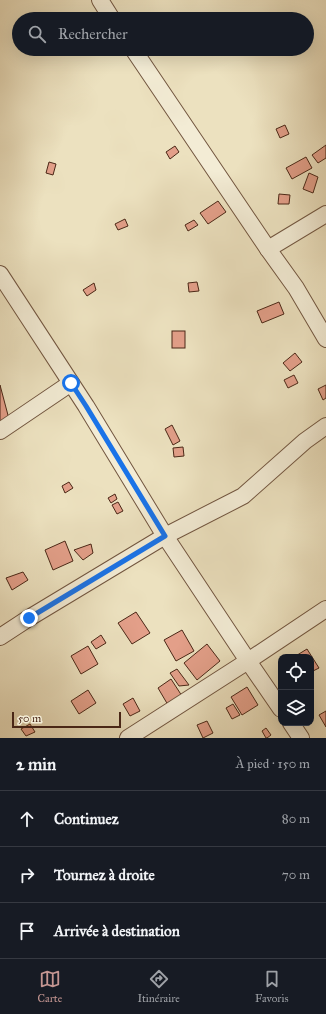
<!DOCTYPE html>
<html lang="fr">
<head>
<meta charset="utf-8">
<style>
  :root { --surface:#171b24; --page:#20242c; --text:#f1f3f6; --muted:#9ea1a6; --line:#363941; --accent:#c59692 }
  body { margin:0; font-family:"IM FELL Great Primer",serif; background:var(--page); color:var(--text) }
  .controls { position:absolute; right:12px; bottom:12px; display:grid; overflow:hidden; border-radius:8px; box-shadow:0 4px 16px #0002 }
  .controls button { width:36px; height:36px; display:grid; place-items:center; padding:0; border:0; border-bottom:1px solid var(--line); background:var(--surface); color:var(--text); font:20px sans-serif }
  .scale { position:absolute; left:12px; bottom:10px; width:109px; box-sizing:border-box; padding-left:4px; border:2px solid #4a2716; border-top:0; font-size:11px; line-height:14px; white-space:nowrap; color:#4a2716; -webkit-text-stroke:3px #f3ecd5; paint-order:stroke }
  .stop { position:absolute; width:12px; height:12px; margin:-9px; border:3px solid #1a73e8; border-radius:50%; background:#fff }
  .stop.end { background:#1a73e8; border-color:#fff; box-shadow:0 1px 4px #0008 }
  .list { margin:0; padding:0; list-style:none }
  h2 { display:flex; justify-content:space-between; align-items:center; height:52px; margin:0; padding:0 16px; font-size:17px }
  h2 small { font-size:13px; font-weight:400; color:var(--muted) }
  .list li { display:grid; grid-template-columns:26px 1fr auto; gap:12px; align-items:center; box-sizing:border-box; height:56px; padding:0 16px; border-top:1px solid var(--line) }
  .list b { display:block; font-size:15px; white-space:nowrap }
  .list em { font-size:13px; font-style:normal; color:var(--muted) }
  .icon { flex:none; width:22px; height:22px; fill:none; stroke:currentColor; stroke-width:2; stroke-linecap:round; stroke-linejoin:round }
  .map { position:relative; flex:none; width:326px; height:738px; overflow:hidden }
  .search { position:absolute; background:var(--surface); box-shadow:0 4px 16px #0002; left:12px; right:12px; top:12px; height:44px; display:flex; align-items:center; gap:10px; box-sizing:border-box; padding:0 14px; border-radius:22px; color:var(--muted); font-size:15px }
  .sheet { height:220px; background:var(--surface) }
  nav { display:flex; justify-content:space-around; align-items:center; box-sizing:border-box; height:56px; border-top:1px solid var(--line); background:var(--surface); font-size:11px; color:var(--muted) }
  nav a { display:grid; justify-items:center; gap:2px }
  nav .on { color:var(--accent) }
  .map>svg:first-child { display:block }
  .building { fill:#e39f89; stroke:#4a2716 }
  .lines { fill:none; stroke-linecap:round; stroke-linejoin:round }
  .street-casing { stroke:#725640; stroke-width:18 }
  .street { stroke:#f3ecd5; stroke-width:16 }
  .route { stroke:#1a73e8; stroke-width:5 }
</style>
</head>
<body>
<div class="map">
<svg width="326" height="738" viewBox="0 0 326 738">
  <rect width="100%" height="100%" fill="#ece1bf"/>
  <filter id="stains"><feTurbulence type="fractalNoise" baseFrequency=".005" numOctaves="4"/><feColorMatrix values="0 0 0 0 .2 0 0 0 0 .09 0 0 0 0 .02 0 0 0 .5 -.17"/></filter>
  <radialGradient id="worn" r=".72"><stop offset=".6" stop-color="#630" stop-opacity="0"/><stop offset="1" stop-color="#630" stop-opacity=".3"/></radialGradient>
  <g class="building">
    <polygon points="285,125 289,134 280,138 276,129"/>
    <polygon points="326,145 326,158 318,163 312,155"/>
    <polygon points="175,146 179,152 170,159 166,152"/>
    <polygon points="306,157 312,168 292,179 286,168"/>
    <polygon points="49,162 56,164 53,175 46,173"/>
    <polygon points="309,173 318,177 313,193 303,189"/>
    <polygon points="279,194 290,195 289,204 278,204"/>
    <polygon points="218,201 226,212 208,224 200,213"/>
    <polygon points="125,219 128,226 118,230 115,224"/>
    <polygon points="194,220 198,225 188,231 185,225"/>
    <polygon points="197,282 199,291 189,292 188,283"/>
    <polygon points="94,283 96,290 87,296 83,290"/>
    <polygon points="279,302 284,314 262,323 257,311"/>
    <rect x="172" y="331" width="13" height="17"/>
    <polygon points="295,353 302,362 290,371 283,363"/>
    <polygon points="294,375 298,383 288,388 284,380"/>
    <polygon points="0,385 9,419 0,421"/>
    <polygon points="326,385 326,398 323,400 318,389"/>
    <polygon points="172,425 180,441 173,445 165,429"/>
    <polygon points="183,447 184,456 174,457 173,448"/>
    <polygon points="69,482 73,488 65,493 62,486"/>
    <polygon points="115,494 117,499 111,503 108,498"/>
    <polygon points="118,502 123,511 117,514 112,505"/>
    <polygon points="65,541 73,561 53,570 45,550"/>
    <polygon points="91,544 93,553 83,560 74,550"/>
    <polygon points="23,572 28,580 12,590 6,578"/>
    <polygon points="136,612 150,633 132,644 118,623"/>
    <polygon points="182,630 194,651 176,661 164,640"/>
    <polygon points="101,635 106,643 96,649 91,642"/>
    <polygon points="207,644 220,661 197,680 184,663"/>
    <polygon points="88,646 98,664 81,674 71,656"/>
    <polygon points="307,649 319,668 311,672 311,657 294,657"/>
    <polygon points="177,669 189,685 179,686 170,673"/>
    <polygon points="171,679 182,696 168,705 158,688"/>
    <polygon points="247,687 258,705 242,715 231,697"/>
    <polygon points="88,690 96,703 79,714 71,701"/>
    <polygon points="133,698 140,711 130,716 123,704"/>
    <polygon points="233,704 240,715 232,719 226,708"/>
    <polygon points="326,711 326,727 319,715"/>
    <polygon points="207,721 213,733 203,738 197,725"/>
    <polygon points="30,724 35,732 26,736 21,729"/>
    <polygon points="266,728 271,735 267,738 266,738 262,731"/>
  </g>
  <g class="lines">
    <defs>
      <g id="street">
        <polyline points="100,0 112,19"/>
        <polyline points="133,49 268,249 296,288 326,339"/>
        <polyline points="268,249 326,214"/>
        <polyline points="0,274 86,406 165,536 248,661 281,709"/>
        <polyline points="0,431 71,383"/>
        <polyline points="0,637 29,618 165,536 243,496 305,441 326,426"/>
        <polyline points="291,723 301,738"/>
        <polyline points="128,738 248,661 326,609"/>
      </g>
    </defs>
    <use href="#street" class="street-casing"/>
    <use href="#street" class="street"/>
  </g>
  <g class="lines">
    <polyline class="route" points="29,618 165,536 86,406 71,383"/>
  </g>
  <rect width="100%" height="100%" filter="url(#stains)"/>
  <rect width="100%" height="100%" fill="url(#worn)"/>
</svg>
<div class="controls">
<button><svg class="icon" aria-label="locate" viewBox="0 0 24 24"><circle cx="12" cy="12" r="6"/><path d="M12 2v4M12 18v4M2 12h4M18 12h4"/></svg></button>
<button><svg class="icon" aria-label="layers" viewBox="0 0 24 24"><path d="M12 4l9 5-9 5-9-5zM3 14l9 5 9-5"/></svg></button>
</div>
<div class="scale">50 m</div>
<div class="stop" style="left:71px;top:383px"></div>
<div class="stop end" style="left:29px;top:618px"></div>
<div class="search"><svg class="icon" aria-label="search" viewBox="0 0 24 24"><circle cx="10" cy="10" r="6"/><path d="M15 15l6 6"/></svg>Rechercher</div>
</div>
<section class="sheet">
<h2>2 min<small>À pied · 150 m</small></h2>
<ul class="list">
<li><svg class="icon" aria-label="ahead" viewBox="0 0 24 24"><path d="M12 20V5M6 11l6-6 6 6"/></svg><div><b>Continuez</b></div><em>80 m</em></li>
<li><svg class="icon" aria-label="right" viewBox="0 0 24 24"><path d="M7 20v-9h11M14 6l5 5-5 5"/></svg><div><b>Tournez à droite</b></div><em>70 m</em></li>
<li><svg class="icon" aria-label="arrive" viewBox="0 0 24 24"><path d="M6 21V4h12l-3 4 3 4H6"/></svg><div><b>Arrivée à destination</b></div></li>
</ul>
</section>
<nav>
<a class="on"><svg class="icon" aria-label="map" viewBox="0 0 24 24"><path d="M3 6l6-2 6 2 6-2v14l-6 2-6-2-6 2zM9 4v14M15 6v14"/></svg>Carte</a>
<a><svg class="icon" aria-label="directions" viewBox="0 0 24 24"><path d="M12 3l9 9-9 9-9-9zM9 14v-3h6M13 9l2 2-2 2"/></svg>Itinéraire</a>
<a><svg class="icon" aria-label="saved" viewBox="0 0 24 24"><path d="M7 4h10v16l-5-4-5 4z"/></svg>Favoris</a>
</nav>
</body>
</html>
